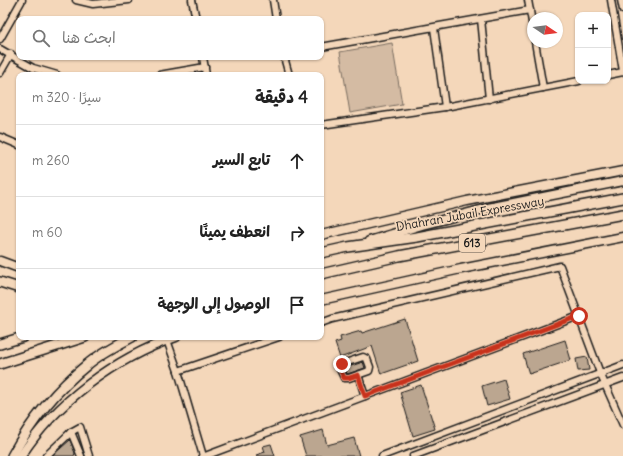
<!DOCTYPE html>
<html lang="ar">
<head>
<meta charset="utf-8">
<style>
  :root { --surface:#fff; --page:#f6f6f6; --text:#222; --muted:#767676; --line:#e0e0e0 }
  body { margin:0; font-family:Delius,"Playpen Sans Arabic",sans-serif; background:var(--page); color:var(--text); direction:rtl }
  .controls { position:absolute; right:12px; top:12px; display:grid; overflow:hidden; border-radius:8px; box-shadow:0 1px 3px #0004 }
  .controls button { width:36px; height:36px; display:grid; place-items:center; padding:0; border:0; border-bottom:1px solid var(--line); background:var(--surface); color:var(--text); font:20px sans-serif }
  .compass { position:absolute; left:527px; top:12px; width:36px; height:36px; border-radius:50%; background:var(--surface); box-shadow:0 1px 3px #0004; rotate:103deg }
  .stop { position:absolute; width:12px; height:12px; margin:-9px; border:3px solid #c8321e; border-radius:50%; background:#fff }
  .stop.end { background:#c8321e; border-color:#fff; box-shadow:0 1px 4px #0008 }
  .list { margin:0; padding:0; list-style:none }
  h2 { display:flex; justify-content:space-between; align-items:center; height:52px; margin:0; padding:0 16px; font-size:17px }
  h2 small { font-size:13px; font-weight:400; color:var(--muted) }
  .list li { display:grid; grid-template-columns:26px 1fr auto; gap:12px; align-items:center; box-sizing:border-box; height:72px; padding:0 16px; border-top:1px solid var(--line) }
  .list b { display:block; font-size:15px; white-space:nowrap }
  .list em { font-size:13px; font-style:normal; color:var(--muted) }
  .icon { flex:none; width:22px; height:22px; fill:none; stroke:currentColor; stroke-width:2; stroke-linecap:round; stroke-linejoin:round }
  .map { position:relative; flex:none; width:623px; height:456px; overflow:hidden; direction:ltr }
  .search { position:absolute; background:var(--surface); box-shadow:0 1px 3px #0004; left:16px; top:16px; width:308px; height:44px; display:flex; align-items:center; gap:10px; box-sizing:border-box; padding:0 14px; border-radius:8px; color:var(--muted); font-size:15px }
  .panel { position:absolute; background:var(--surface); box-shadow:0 1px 3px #0004; left:16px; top:72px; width:308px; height:268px; border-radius:8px; direction:rtl }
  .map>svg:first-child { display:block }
  .green { fill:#d4bba3; stroke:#786c60 }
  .building { fill:#bba690; stroke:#1c1c1c }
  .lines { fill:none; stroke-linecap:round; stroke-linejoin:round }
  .minor-casing { stroke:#1c1c1c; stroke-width:9 }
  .major-casing { stroke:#1c1c1c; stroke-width:11 }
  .highway-casing { stroke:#1c1c1c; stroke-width:12 }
  .minor { stroke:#f4d7ba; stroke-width:6 }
  .major { stroke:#f4d7ba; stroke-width:8 }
  .highway { stroke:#f4d7ba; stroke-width:9 }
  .route { stroke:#c8321e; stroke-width:5 }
  .labels { text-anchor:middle; stroke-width:3.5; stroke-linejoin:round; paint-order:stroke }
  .shield { fill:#f4d7ba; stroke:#5d544b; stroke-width:1 }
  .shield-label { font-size:11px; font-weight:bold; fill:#1c1c1c }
  .street-label { font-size:12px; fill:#1c1c1c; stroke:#f4d7ba }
</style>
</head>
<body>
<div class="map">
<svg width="623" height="456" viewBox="0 0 623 456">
  <rect width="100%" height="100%" fill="#f4d7ba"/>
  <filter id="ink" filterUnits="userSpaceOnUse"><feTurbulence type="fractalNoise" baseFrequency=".025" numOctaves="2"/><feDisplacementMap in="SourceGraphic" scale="8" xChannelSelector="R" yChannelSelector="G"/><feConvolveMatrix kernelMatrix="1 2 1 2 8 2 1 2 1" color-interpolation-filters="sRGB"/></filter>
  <g filter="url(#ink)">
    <polygon class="green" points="392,43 402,104 350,113 340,52"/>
    <g class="building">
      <polygon points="405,319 418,361 381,374 372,346 340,358 335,343 341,341 340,337 361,331 362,333"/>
      <polygon points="565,340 571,360 529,374 523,354"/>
      <polygon points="587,357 589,370 578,371 576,359"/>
      <polygon points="363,362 365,368 347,374 345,368"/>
      <polygon points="504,379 510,399 487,406 482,386"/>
      <polygon points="421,385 435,429 413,436 400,392"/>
      <polygon points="323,430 327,445 354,438 359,456 306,456 300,437"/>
      <polygon points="70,440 75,453 74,456 52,456"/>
      <polygon points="271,444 275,456 257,456 256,455 265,452 263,446"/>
    </g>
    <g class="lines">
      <defs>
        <g id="minor">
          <polyline points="76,0 93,4 129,0"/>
          <polyline points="192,0 196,19"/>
          <polyline points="273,0 276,19"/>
          <polyline points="528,0 533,28"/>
          <polyline points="611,0 623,71"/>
          <polyline points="621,0 623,10"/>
          <polyline points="481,19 489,99"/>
          <polyline points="434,28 445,107"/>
          <polyline points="0,39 22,0"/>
          <polyline points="535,42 543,88"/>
          <polyline points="321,47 530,10"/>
          <polyline points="0,49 33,68 57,75"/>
          <polyline points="203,57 206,75"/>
          <polyline points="284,57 289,75"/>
          <polyline points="0,73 11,54"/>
          <polyline points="159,75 205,67"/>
          <polyline points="608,75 623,72"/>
          <polyline points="321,125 445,107 579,81"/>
          <polyline points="0,137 19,145"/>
          <polyline points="321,323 332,319 560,266 600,373 623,425"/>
          <polyline points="167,340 178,371"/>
          <polygon points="363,357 367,359 370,367 369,371 349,378 344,378 340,369 342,364"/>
          <polyline points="358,375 365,396"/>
          <polyline points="71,432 81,456"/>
          <polyline points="46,456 71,432 80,427 89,456"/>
          <polyline points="203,456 178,371 279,337"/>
          <polyline points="205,456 579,316"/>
          <polyline points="382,456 623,365"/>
          <polyline points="413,456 623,378"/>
        </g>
        <g id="major">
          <polyline points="321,235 467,201 623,171"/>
          <polyline points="369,241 422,225 488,208 623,181"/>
          <polyline points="0,261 19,268"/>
          <polyline points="321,300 461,269 623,237"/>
          <path d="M21 456C56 402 115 358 176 337"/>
        </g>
        <g id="highway">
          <polyline points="321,253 348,247 417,237 623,198"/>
          <polyline points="321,274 399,256 623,214"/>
          <polyline points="0,282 19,288"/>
          <polyline points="0,344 23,337"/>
          <polyline points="0,364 85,337"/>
          <path d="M12 456C31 421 57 389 88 364 101 353 117 345 132 337"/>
        </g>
      </defs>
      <use href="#minor" class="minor-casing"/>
      <use href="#major" class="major-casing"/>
      <use href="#highway" class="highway-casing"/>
      <use href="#minor" class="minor"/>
      <use href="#major" class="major"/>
      <use href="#highway" class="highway"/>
    </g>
  </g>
  <g class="lines" filter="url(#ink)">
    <polyline class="route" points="342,364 340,369 344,378 349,378 358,375 365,396 579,316"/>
  </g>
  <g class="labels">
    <rect class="shield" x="459" y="234" width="26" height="18" rx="3"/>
    <g class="shield-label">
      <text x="472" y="247">613</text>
    </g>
    <g class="street-label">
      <text transform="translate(470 214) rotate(-10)" y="4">Dhahran Jubail Expressway</text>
    </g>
  </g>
</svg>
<div class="controls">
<button>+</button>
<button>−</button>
</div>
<svg class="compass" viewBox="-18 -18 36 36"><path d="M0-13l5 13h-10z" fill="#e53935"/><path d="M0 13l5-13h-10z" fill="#767676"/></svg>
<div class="stop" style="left:579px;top:316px"></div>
<div class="stop end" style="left:342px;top:364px"></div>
<div class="search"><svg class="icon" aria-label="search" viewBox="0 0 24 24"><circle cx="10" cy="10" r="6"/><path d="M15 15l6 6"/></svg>ابحث هنا</div>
<section class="panel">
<h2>4 دقيقة<small>سيرًا · 320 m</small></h2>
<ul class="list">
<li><svg class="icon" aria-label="ahead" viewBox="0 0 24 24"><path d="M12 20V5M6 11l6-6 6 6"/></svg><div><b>تابع السير</b></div><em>260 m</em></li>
<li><svg class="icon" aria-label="right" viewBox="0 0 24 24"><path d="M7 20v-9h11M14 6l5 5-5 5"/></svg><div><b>انعطف يمينًا</b></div><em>60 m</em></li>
<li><svg class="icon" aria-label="arrive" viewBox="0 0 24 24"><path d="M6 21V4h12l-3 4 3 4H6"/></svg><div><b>الوصول إلى الوجهة</b></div></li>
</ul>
</section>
</div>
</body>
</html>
